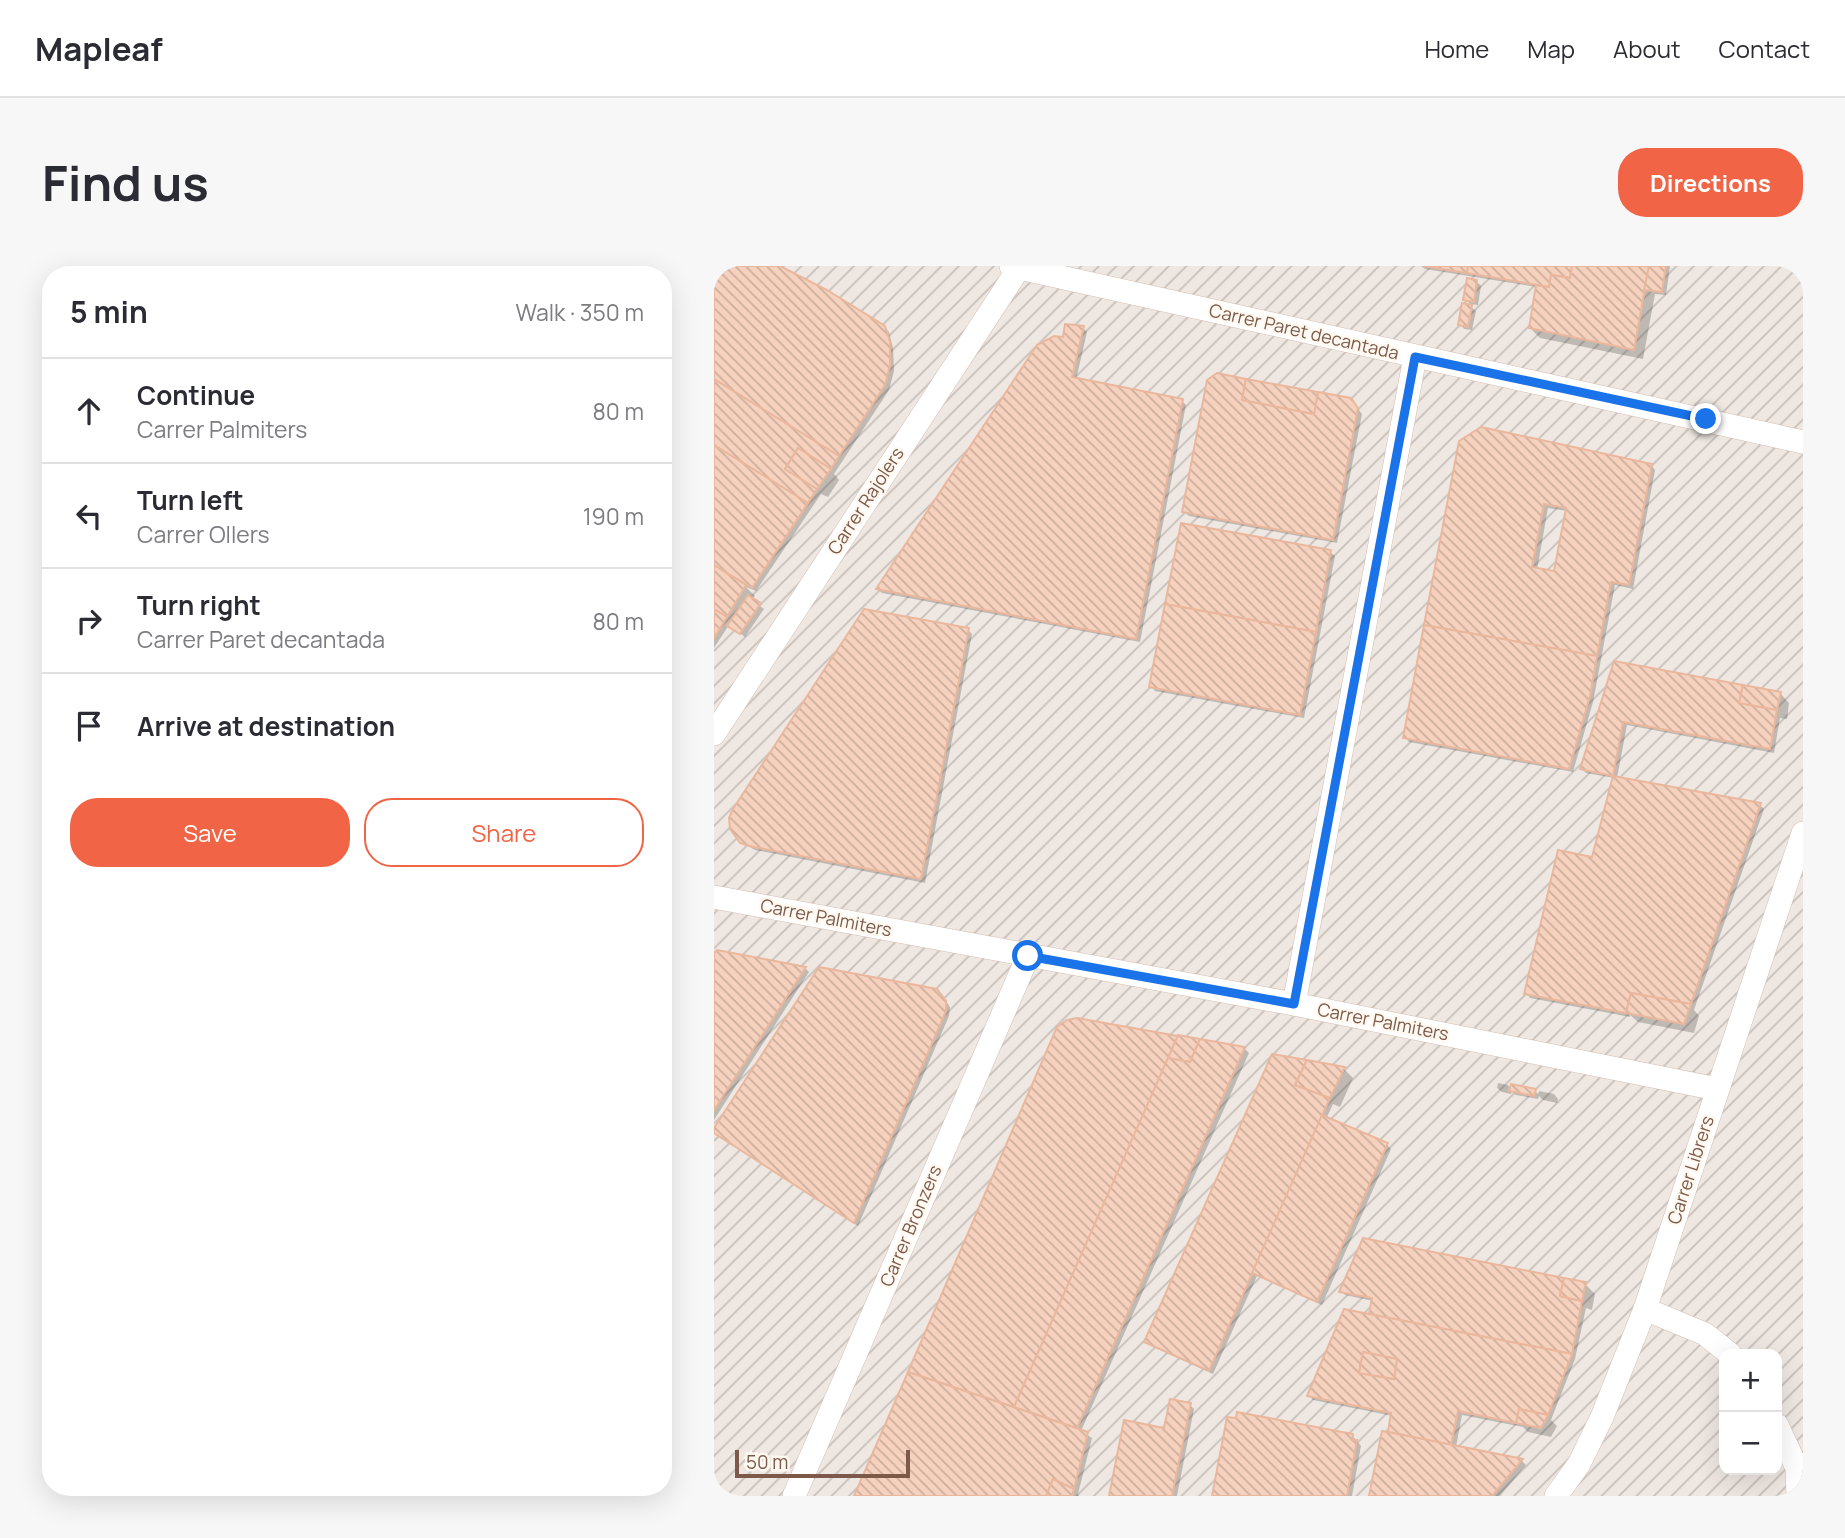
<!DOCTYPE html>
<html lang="en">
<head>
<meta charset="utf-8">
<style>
  :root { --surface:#fff; --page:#f7f7f7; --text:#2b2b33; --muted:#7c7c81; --line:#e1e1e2; --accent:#f16445 }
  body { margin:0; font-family:Manrope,sans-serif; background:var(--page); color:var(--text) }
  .controls { position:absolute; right:21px; bottom:21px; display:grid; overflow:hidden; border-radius:14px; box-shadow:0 7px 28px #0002 }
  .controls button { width:63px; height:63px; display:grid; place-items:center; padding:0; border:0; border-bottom:2px solid var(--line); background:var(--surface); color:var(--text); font:35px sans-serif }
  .scale { position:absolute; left:21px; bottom:18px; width:175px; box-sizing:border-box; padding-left:7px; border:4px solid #7c5949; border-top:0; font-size:19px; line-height:24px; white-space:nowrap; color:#7c5949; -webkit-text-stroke:5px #fff9f1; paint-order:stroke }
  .stop { position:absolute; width:21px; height:21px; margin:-16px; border:5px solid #1a73e8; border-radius:50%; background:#fff }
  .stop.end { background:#1a73e8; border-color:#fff; box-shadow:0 2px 7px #0008 }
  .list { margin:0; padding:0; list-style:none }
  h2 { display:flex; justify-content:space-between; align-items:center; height:91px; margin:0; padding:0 28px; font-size:30px }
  h2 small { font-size:23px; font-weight:400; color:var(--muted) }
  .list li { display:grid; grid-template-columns:46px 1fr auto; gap:21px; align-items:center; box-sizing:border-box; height:105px; padding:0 28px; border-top:2px solid var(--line) }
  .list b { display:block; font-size:26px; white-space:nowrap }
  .list p { margin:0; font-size:23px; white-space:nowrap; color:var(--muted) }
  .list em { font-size:23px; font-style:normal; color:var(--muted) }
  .actions { display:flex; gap:14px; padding:21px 28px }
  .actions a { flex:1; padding:16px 0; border:2px solid var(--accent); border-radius:28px; text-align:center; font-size:24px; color:var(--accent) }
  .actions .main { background:var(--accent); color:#fff }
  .icon { flex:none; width:38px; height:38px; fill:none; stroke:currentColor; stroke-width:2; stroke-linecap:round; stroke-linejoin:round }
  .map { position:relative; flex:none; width:1089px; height:1230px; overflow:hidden; border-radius:28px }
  header { display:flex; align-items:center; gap:42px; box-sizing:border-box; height:98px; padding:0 35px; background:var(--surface); border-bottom:2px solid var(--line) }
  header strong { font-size:33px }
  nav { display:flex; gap:38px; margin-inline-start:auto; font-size:24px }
  .intro { display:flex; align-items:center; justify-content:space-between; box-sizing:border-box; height:168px; padding:0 42px }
  h1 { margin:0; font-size:49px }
  .button { padding:18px 32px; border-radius:28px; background:var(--accent); color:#fff; font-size:24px; font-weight:700 }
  main { display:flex; gap:42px; padding:0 42px }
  aside { flex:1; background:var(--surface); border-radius:28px; box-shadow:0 7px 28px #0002 }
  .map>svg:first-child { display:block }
  .industrial { fill:url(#industrial-furrows); fill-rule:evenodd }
  .shadow { fill:#0003; fill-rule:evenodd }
  .building { fill:url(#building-back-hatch); stroke:#eab79d; stroke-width:2; fill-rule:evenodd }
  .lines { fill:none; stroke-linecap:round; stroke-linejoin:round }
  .minor-casing { stroke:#d5beb0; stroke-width:24 }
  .minor { stroke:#fff; stroke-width:23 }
  .route { stroke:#1a73e8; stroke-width:9 }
  .labels { text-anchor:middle; stroke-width:5; stroke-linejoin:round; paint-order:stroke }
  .street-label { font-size:18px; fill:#7c5949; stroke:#fff9f1 }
</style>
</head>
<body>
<header>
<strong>Mapleaf</strong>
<nav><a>Home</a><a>Map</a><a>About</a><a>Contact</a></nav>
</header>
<div class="intro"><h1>Find us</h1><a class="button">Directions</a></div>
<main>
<aside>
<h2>5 min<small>Walk · 350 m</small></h2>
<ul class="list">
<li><svg class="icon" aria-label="ahead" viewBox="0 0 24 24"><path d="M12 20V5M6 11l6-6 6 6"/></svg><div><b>Continue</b><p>Carrer Palmiters</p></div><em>80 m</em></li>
<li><svg class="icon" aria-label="left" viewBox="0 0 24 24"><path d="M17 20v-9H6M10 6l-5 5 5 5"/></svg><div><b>Turn left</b><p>Carrer Ollers</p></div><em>190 m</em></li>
<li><svg class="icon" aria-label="right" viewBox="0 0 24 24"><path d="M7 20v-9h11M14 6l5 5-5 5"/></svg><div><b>Turn right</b><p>Carrer Paret decantada</p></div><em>80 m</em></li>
<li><svg class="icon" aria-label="arrive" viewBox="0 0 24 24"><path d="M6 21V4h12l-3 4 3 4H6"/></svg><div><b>Arrive at destination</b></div></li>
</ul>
<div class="actions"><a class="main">Save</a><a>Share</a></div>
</aside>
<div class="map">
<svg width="1089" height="1230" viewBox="0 0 1089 1230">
  <defs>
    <pattern id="industrial-furrows" width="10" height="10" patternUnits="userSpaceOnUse" patternTransform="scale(1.75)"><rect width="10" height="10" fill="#efe8e2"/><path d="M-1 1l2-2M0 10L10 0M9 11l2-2" fill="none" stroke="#c7bfb9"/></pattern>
    <pattern id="building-back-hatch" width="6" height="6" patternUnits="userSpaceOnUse" patternTransform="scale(1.75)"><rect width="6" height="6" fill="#f6d2be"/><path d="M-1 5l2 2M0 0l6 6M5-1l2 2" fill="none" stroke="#ccad9c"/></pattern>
  </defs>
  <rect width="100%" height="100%" fill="#fef5e9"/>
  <path class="industrial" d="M0 0H1089V1230H0ZM1010 1088H1063V1204H1010Z"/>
  <g class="shadow">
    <polygon points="15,0 62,0 170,61 175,66 179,82 180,105 175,124 120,208 125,214 114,231 107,228 42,325 32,321 41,330 38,334 50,343 31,371 15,359 0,382 0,20"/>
    <polygon points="707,0 956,0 952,29 941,28 929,93 826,72 816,62 823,21 711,3"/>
    <polygon points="762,15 767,20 764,39 756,38 751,33"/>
    <polygon points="757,41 762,45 758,64 750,63 746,58"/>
    <polygon points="369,62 373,66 362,114 468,135 472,139 426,376 168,327 164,323 350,73"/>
    <polygon points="641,139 648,148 623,277 475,250 470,246"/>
    <path d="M746 176 937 199 941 204 919 323 901 319 879 436 859 506 695 476 691 471ZM834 242 853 245 842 307 823 304Z"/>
    <polygon points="616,286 621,290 590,452 441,425 437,420"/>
    <polygon points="254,364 258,368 211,617 41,584 27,576"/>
    <polygon points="902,397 1066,427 1075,437 1073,453 1066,452 1060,487 913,459 903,512 1046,539 1050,543 980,744 985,750 980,767 924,756 916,749 916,751 816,732 812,727 879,593 900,512 872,507 868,503"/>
    <polygon points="0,685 91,702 95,706 0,854"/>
    <polygon points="226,727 236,741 235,750 144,960 5,869"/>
    <polygon points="345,762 465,771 531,783 535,787 367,1165 378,1172 364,1228 365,1230 142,1230"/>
    <polygon points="630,803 639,812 626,841 619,838 612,853 673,879 677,883 608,1039 543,1010 499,1108 437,1080 432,1076"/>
    <polygon points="784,817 794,819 797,823 821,825 824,828 825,825 840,828 844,833 843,837 829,834 825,830 824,833 802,829 798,825 797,828 788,826 783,822"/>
    <polygon points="871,1018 881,1028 878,1044 872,1042 861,1093 837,1154 843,1160 837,1171 814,1166 809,1161 748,1149 742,1181 808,1195 812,1199 786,1230 657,1230 679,1150 599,1134 595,1129 656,1050 659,1035 631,1029 627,1025"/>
    <polygon points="476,1139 480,1143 463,1230 397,1230 451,1164"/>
    <polygon points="638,1169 647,1180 638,1230 500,1230"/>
  </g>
  <g class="building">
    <polygon points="13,0 66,0 113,24 171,60 176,76 176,100 171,119 125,190 0,113 0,17"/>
    <polygon points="709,0 754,0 753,7"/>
    <polygon points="754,0 858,0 856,12 837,9 835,21 753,7"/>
    <polygon points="858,0 935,0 920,84 815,62 822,19 835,21 837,9 856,12"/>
    <polygon points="935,0 952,0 948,26 930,24"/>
    <polygon points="753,12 763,14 760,36 749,34"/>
    <polygon points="748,37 758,39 754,61 744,59"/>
    <polygon points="351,58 370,60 358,111 469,133 422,373 162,323 323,79 340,70 349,71"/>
    <polygon points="503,107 532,113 528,134 600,148 604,126 637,132 644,142 619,274 468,246 493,114"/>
    <polygon points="0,113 125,190 117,203 84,182 71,203 103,223 94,237 0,179"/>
    <polygon points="532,113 604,126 600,148 528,134"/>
    <path d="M767 161 938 198 915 319 897 316 883 390 710 359 745 175ZM830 238 852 242 840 305 818 301Z"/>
    <polygon points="0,179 94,237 38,322 0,299"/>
    <polygon points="84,182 117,203 103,223 71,203"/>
    <polygon points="467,257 617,284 602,366 451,338"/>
    <polygon points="0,299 32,319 13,351 0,343"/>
    <polygon points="34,329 47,337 26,368 13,360"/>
    <polygon points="451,338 602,366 586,449 435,421"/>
    <polygon points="0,343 13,351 0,372"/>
    <polygon points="150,343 255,362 207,613 35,580 26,577 16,563 15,552 19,543"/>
    <polygon points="710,359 883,390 876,430 855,503 689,472"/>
    <polygon points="900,395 1029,419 1025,437 1063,444 1056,483 909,456 899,510 866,503"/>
    <polygon points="1029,419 1067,426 1063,444 1025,437"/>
    <polygon points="899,510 1047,537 977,738 917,727 912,747 810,728 844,584 878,591"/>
    <polygon points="3,684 92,701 0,844 0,688"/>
    <polygon points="105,701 223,723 232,735 232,745 140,957 0,867 0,862"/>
    <polygon points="917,727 977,738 970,758 912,747"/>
    <polygon points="363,752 464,770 300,1141 194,1106 343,761 353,754"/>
    <polygon points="464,769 486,773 476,796 454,792"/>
    <polygon points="486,773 531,781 363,1162 300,1141 454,792 476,796"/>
    <polygon points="558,788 593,794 581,819 616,832 495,1105 430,1076"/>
    <polygon points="593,794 631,801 616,832 581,819"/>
    <polygon points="797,818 822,823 820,830 795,825"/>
    <polygon points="608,849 674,877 603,1036 538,1007"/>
    <polygon points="649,972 850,1012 846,1030 868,1035 858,1088 655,1048 658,1032 625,1026"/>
    <polygon points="850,1012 872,1016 868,1035 846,1030"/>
    <path d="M630 1043 655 1048 858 1088 834 1149 805 1143 802 1157 744 1145 737 1179 674 1166 677 1147 593 1130ZM649 1086 683 1093 680 1113 645 1107Z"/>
    <polygon points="649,1086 683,1093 680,1113 645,1107"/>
    <polygon points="194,1106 374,1166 360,1223 339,1213 332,1230 140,1230"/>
    <polygon points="456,1133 477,1137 458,1230 395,1230 410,1154 450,1162"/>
    <polygon points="805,1143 834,1149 827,1162 802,1157"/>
    <polygon points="523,1146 639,1168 638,1174 643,1174 633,1230 498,1230 513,1151 522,1152"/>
    <polygon points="668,1165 674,1166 809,1193 778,1230 655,1230"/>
    <polygon points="339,1213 360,1223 358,1230 332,1230"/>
  </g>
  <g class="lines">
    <defs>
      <g id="minor">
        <polyline points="297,0 1089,176"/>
        <polyline points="0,468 305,2"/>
        <polyline points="0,631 580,738 1003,823"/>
        <polyline points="580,738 701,91"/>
        <polyline points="931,1043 991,1068 1016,1088"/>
        <polyline points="1063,1159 1083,1202 1084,1230"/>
        <polyline points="80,1230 314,690"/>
        <polyline points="842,1230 865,1198 888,1151 931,1043 1089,567"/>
      </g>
    </defs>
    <use href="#minor" class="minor-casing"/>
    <use href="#minor" class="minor"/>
  </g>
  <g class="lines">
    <polyline class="route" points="314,690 580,738 701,91 992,153"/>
  </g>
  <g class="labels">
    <g class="street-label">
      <text transform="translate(590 66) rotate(13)" y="6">Carrer Paret decantada</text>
      <text transform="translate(152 235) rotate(-57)" y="6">Carrer Rajolers</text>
      <text transform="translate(112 652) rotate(11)" y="6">Carrer Palmiters</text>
      <text transform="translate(669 756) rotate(11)" y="6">Carrer Palmiters</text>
      <text transform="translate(977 904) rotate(-72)" y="6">Carrer Librers</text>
      <text transform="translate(197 960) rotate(-67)" y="6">Carrer Bronzers</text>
    </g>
  </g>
</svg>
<div class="controls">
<button>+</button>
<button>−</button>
</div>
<div class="scale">50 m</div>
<div class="stop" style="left:314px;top:690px"></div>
<div class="stop end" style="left:992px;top:153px"></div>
</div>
</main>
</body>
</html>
